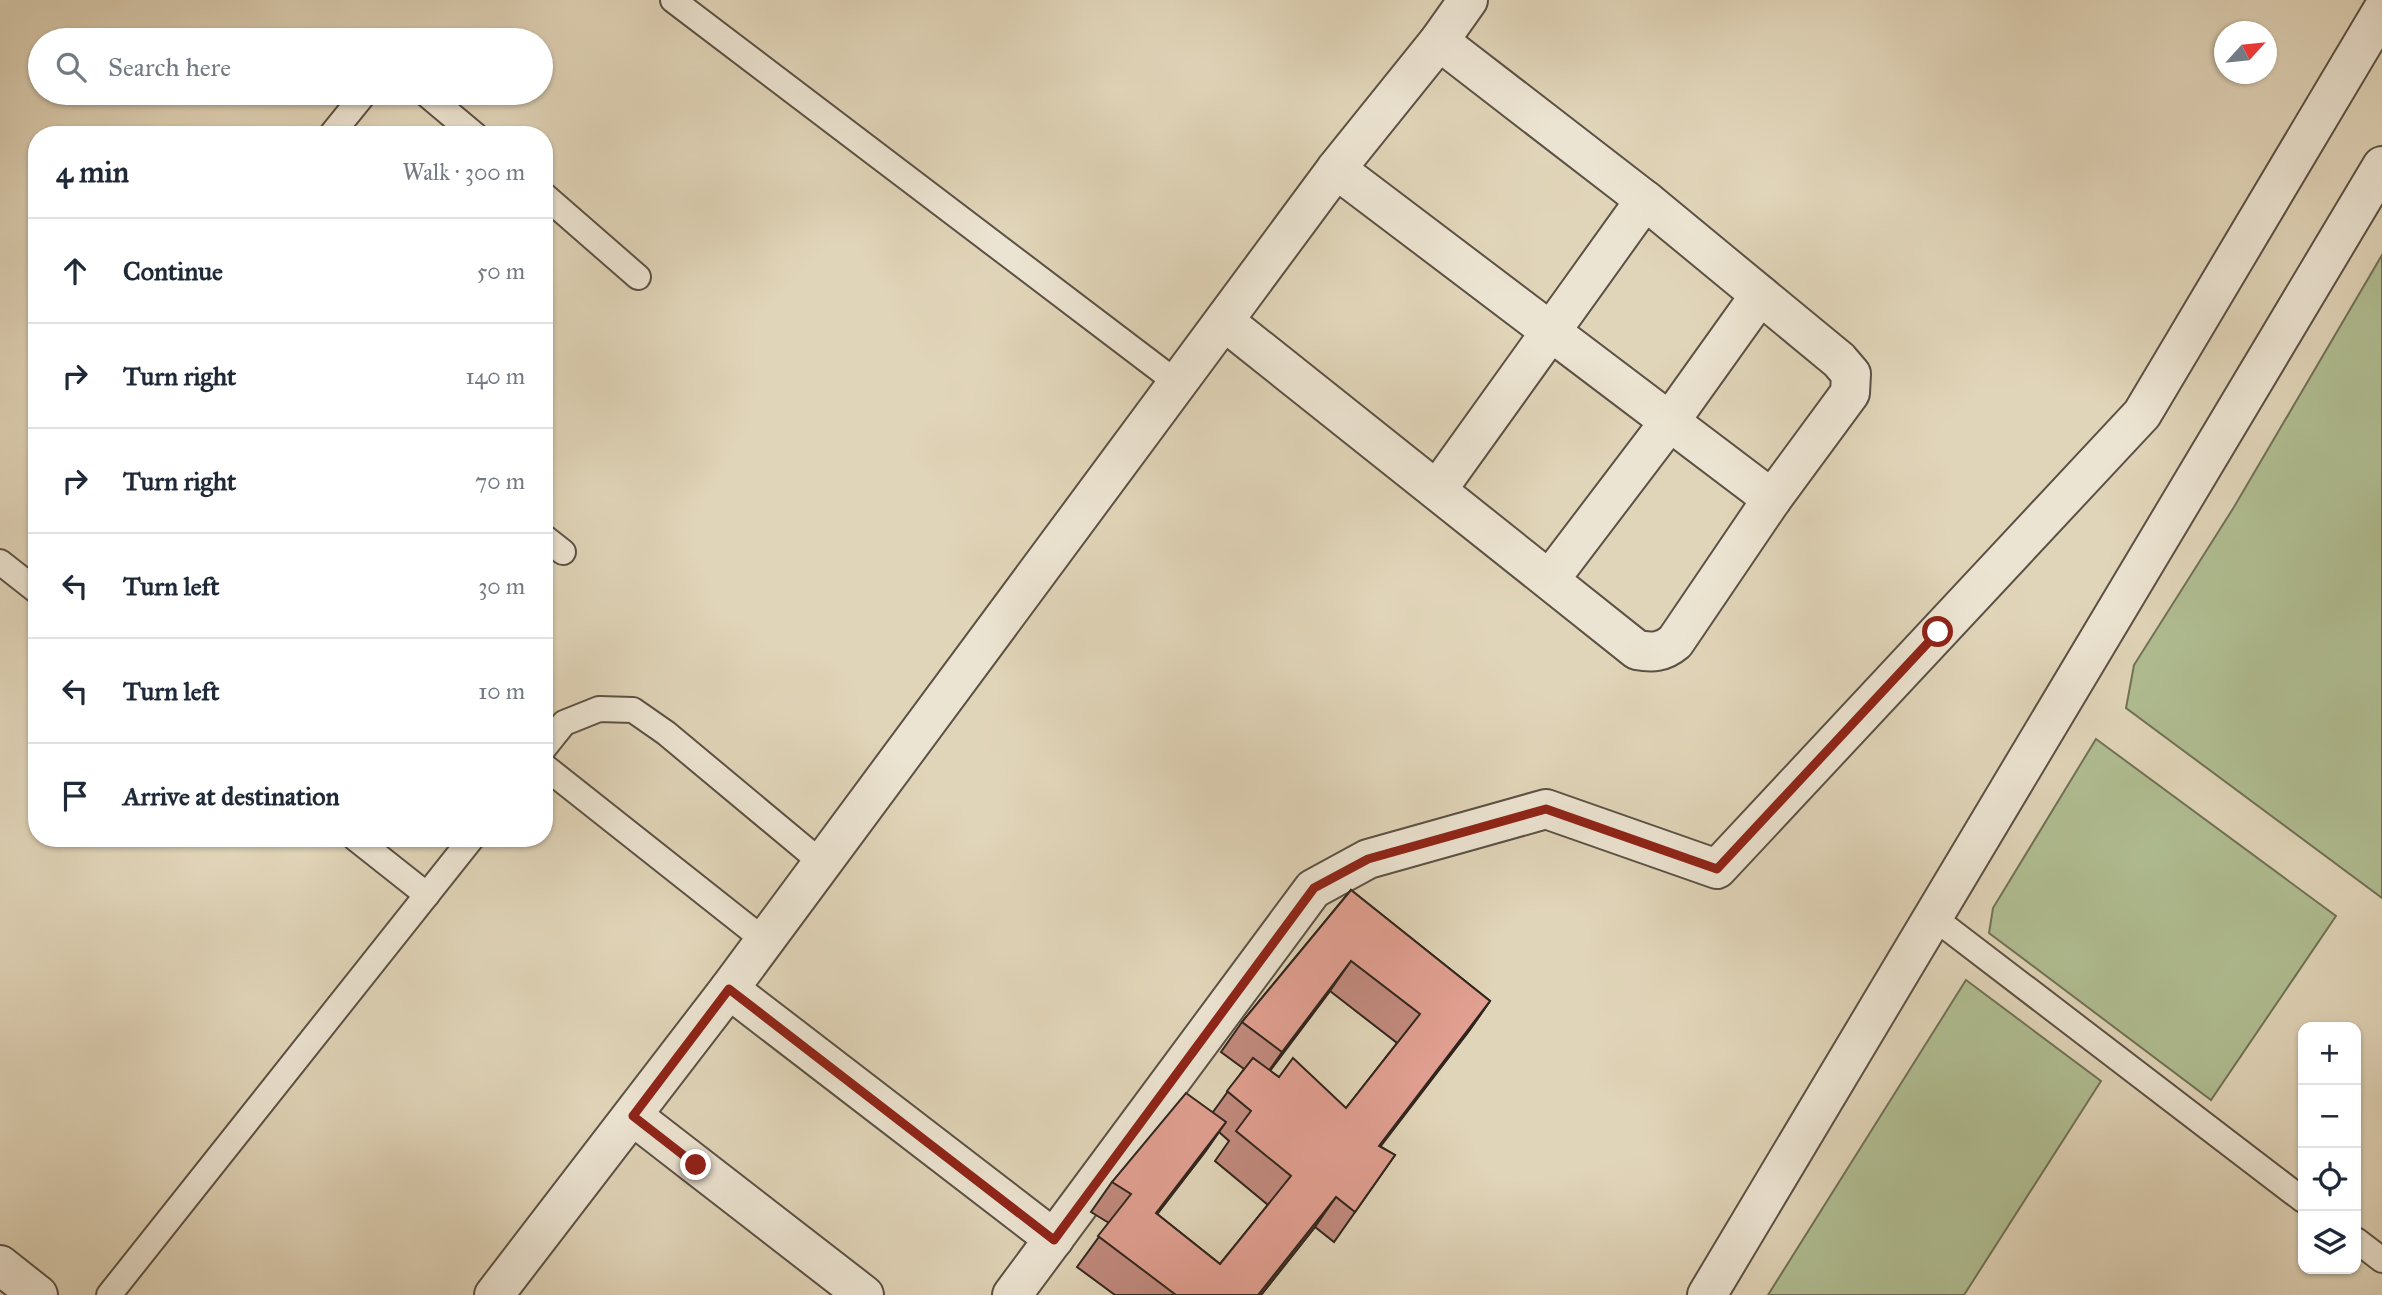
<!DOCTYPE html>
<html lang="en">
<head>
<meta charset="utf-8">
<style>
  :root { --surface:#fff; --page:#f2f2f3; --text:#1f2937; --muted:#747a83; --line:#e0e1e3 }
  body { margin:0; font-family:"IM FELL Great Primer",serif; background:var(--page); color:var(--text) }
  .controls { position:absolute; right:21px; bottom:21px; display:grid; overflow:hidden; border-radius:14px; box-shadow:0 2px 5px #0004 }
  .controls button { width:63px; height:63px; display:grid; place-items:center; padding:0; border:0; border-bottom:2px solid var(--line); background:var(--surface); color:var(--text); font:35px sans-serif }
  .compass { position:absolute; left:2214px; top:21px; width:63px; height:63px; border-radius:50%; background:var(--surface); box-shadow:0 2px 5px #0004; rotate:63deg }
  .stop { position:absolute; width:21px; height:21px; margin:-16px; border:5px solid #8f2418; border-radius:50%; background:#fff }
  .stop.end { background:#8f2418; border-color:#fff; box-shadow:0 2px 7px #0008 }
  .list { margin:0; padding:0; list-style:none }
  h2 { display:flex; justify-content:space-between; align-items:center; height:91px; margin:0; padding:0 28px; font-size:30px }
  h2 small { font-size:23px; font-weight:400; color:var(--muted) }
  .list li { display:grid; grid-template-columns:46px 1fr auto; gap:21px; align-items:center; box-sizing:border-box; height:105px; padding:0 28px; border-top:2px solid var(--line) }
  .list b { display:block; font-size:26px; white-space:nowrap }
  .list em { font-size:23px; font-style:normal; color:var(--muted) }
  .icon { flex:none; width:38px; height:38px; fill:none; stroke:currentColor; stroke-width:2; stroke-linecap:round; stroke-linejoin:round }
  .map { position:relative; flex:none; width:2382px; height:1295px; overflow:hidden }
  .search { position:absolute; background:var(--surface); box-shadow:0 2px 5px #0004; left:28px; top:28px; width:525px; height:77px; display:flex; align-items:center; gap:18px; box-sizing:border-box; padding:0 24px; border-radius:38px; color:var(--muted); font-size:26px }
  .panel { position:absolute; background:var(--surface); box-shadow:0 2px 5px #0004; left:28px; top:126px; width:525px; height:721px; border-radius:28px }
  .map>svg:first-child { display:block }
  .green { fill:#b0be92; stroke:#707258; stroke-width:2 }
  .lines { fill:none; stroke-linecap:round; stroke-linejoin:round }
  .service-casing { stroke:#5c5145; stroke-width:28 }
  .minor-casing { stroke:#5c5145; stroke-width:42 }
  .service { stroke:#ece4d2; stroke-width:24 }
  .minor { stroke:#ece4d2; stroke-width:38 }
  .wall { fill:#c28a7e; stroke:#30251e; stroke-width:2; fill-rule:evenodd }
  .shaded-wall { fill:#9e7066; stroke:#30251e; stroke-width:2 }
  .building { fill:#e2a092; stroke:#30251e; stroke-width:2 }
  .route { stroke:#8f2418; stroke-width:9 }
</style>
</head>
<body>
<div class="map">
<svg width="2382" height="1295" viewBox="0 0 2382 1295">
  <rect width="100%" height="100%" fill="#e1d5b9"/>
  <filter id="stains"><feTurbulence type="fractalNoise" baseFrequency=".00286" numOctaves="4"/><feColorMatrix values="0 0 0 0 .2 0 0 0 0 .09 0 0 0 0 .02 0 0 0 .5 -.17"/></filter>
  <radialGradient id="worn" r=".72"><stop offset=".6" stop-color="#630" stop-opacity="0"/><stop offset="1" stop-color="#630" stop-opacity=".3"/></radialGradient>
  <g class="green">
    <polygon points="2382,255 2382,898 2126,708 2134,665 2234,507"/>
    <polygon points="2096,739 2336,916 2211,1100 1989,933 1993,908"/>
    <polygon points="1966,980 2101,1081 1964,1295 1768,1295"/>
  </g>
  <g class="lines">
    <defs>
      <g id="service">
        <polyline points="673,0 1176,382"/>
        <polyline points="425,93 475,135"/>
        <polyline points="331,135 365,93"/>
        <polyline points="544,195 638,277"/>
        <polyline points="544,537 563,552"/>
        <polyline points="0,562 37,591"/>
        <polyline points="544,748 564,723 599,709 633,710 666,733 822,863"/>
        <polyline points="544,766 764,940"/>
        <polyline points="355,838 427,895"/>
        <polyline points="1933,917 2303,1200"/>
        <polyline points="2356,1240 2382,1260"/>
        <polyline points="109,1295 472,838"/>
      </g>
      <g id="minor">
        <polyline points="1336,169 1772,499"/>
        <path d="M1224 321 1637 650C1653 653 1663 652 1675 642L1772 499 1850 393 1851 374 1839 360 1645 200 1439 41"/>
        <polyline points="1437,490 1645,200"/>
        <polyline points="1550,579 1670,421 1760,295"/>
        <polyline points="729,989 1054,1239"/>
        <polyline points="633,1116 864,1295"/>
        <polyline points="0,1265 38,1295"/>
        <polyline points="494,1295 729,989 1336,169 1439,41 1468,0"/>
        <polyline points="1012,1295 1313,889 1368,859 1546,809 1717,869 2142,414 2382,11"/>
        <polyline points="1707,1295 2382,166"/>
      </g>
    </defs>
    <use href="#service" class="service-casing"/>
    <use href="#minor" class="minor-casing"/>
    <use href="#service" class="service"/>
    <use href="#minor" class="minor"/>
  </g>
  <path class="wall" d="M1351 890 1490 1001 1469 1031 1380 1146 1395 1155 1334 1242 1315 1227 1261 1295H1115L1077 1267 1109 1223 1091 1212 1112 1182 1213 1112 1244 1069 1221 1052 1242 1022ZM1330 991 1397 1043 1346 1108 1279 1077 1270 1071ZM1219 1132 1229 1141 1215 1161 1268 1205 1220 1264 1157 1214 1205 1152Z"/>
  <g class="shaded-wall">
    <polygon points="1351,961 1330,991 1261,1082 1282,1052"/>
    <polygon points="1490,1001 1469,1031 1358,1176 1379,1146"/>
    <polygon points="1226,1122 1205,1152 1135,1243 1156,1213"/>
    <polygon points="1336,1197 1315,1227 1261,1295 1258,1295"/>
  </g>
  <polygon class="building" points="1351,890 1490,1001 1379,1146 1395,1155 1355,1212 1336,1197 1258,1295 1176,1295 1098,1236 1131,1194 1112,1182 1186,1093 1226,1122 1156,1213 1220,1264 1291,1176 1236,1131 1251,1111 1227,1091 1253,1058 1279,1077 1293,1058 1346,1108 1420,1014 1351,961 1282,1052 1242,1022"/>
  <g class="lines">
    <polyline class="route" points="696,1165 633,1116 729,989 1054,1240 1314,888 1368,859 1546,809 1717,869 1938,632"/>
  </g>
  <rect width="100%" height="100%" filter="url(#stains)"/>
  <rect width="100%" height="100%" fill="url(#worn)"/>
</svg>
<div class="controls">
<button>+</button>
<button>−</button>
<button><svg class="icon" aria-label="locate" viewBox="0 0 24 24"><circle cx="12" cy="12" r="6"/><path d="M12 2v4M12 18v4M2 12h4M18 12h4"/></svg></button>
<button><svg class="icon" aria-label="layers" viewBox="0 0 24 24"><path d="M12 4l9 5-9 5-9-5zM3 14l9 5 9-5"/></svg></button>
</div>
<svg class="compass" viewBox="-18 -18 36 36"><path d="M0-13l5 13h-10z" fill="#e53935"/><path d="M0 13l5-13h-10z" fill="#747a83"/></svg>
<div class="stop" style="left:1938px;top:632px"></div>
<div class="stop end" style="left:696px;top:1165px"></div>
<div class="search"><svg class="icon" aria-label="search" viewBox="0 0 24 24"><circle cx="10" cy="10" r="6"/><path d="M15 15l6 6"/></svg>Search here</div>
<section class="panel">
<h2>4 min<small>Walk · 300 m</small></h2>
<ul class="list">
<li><svg class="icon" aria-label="ahead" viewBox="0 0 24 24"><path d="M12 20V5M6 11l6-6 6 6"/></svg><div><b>Continue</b></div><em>50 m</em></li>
<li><svg class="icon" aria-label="right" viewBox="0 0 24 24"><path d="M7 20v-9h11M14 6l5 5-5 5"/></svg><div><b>Turn right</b></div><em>140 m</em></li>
<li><svg class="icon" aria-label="right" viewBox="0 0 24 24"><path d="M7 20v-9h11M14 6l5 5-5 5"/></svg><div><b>Turn right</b></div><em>70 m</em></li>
<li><svg class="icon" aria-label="left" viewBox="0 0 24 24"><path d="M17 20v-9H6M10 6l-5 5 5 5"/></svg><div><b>Turn left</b></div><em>30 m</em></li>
<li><svg class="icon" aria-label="left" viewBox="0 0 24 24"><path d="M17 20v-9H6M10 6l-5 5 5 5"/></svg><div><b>Turn left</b></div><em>10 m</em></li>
<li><svg class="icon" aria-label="arrive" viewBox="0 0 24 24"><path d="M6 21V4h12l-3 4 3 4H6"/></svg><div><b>Arrive at destination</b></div></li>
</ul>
</section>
</div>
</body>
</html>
